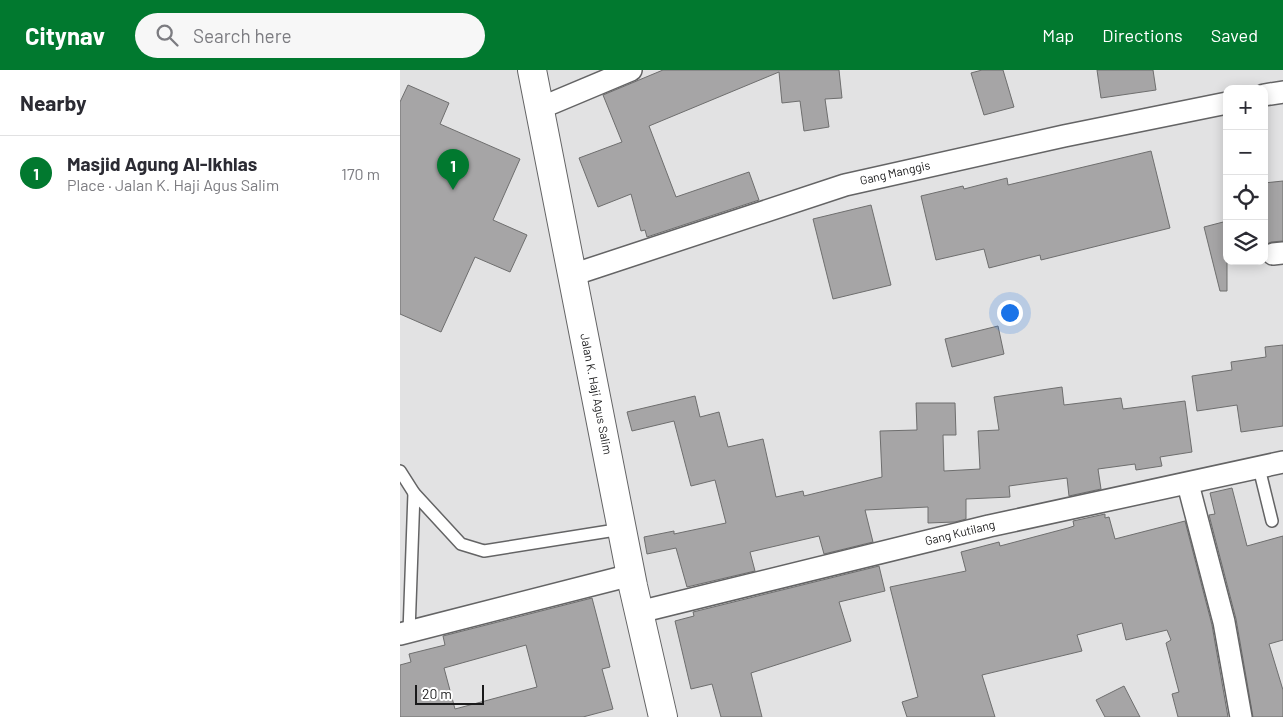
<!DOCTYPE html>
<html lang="en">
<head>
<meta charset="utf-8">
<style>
  :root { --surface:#fff; --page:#f7f7f7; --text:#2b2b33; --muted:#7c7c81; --line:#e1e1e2; --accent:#01792f }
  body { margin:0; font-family:Barlow,sans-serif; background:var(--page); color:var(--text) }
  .controls { position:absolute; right:15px; top:15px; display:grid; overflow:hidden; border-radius:10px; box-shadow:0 2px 12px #0003 }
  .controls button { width:45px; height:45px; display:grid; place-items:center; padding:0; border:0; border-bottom:1px solid var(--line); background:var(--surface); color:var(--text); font:25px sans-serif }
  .scale { position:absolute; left:15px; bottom:12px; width:69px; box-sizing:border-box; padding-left:5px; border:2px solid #1a1a1b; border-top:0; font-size:14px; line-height:18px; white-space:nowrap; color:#1a1a1b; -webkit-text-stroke:4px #fff; paint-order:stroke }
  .you { position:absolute; left:609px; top:242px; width:18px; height:18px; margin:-12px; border:4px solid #fff; border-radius:50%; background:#1a73e8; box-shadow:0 0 0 8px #1a73e833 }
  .badge { display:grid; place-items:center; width:32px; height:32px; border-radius:50%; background:var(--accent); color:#fff; font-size:16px; font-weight:700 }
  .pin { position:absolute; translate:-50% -41px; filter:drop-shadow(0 1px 2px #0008) }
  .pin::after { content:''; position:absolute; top:26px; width:18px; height:15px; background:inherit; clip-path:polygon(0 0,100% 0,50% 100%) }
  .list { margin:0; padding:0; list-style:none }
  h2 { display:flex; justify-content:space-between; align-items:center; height:65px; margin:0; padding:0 20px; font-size:21px }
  h2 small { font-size:16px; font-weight:400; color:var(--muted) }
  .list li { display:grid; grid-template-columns:32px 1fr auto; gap:15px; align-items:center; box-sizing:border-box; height:75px; padding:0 20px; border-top:1px solid var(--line) }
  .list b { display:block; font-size:19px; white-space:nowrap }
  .list p { margin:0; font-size:16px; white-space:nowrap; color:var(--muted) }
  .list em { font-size:16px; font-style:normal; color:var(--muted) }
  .icon { flex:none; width:28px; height:28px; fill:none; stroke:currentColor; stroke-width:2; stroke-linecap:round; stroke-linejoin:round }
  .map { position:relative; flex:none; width:883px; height:647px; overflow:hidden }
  header { display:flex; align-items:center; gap:30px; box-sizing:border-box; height:70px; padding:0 25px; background:var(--accent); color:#fff }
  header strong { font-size:24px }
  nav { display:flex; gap:28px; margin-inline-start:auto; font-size:18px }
  .search { width:350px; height:45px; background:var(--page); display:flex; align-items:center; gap:12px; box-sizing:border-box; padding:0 18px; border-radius:28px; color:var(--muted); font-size:19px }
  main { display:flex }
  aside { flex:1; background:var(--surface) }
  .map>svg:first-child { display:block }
  .building { fill:#a6a5a6; stroke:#6e6e6e; fill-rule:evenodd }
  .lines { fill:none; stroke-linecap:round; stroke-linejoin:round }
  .lane-casing { stroke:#646465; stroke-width:14 }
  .street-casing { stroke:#646465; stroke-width:24 }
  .secondary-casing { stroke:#646465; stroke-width:30 }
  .lane { stroke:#fff; stroke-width:11 }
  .street { stroke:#fff; stroke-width:21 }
  .secondary { stroke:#fff; stroke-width:28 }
  .labels { text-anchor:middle; stroke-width:4; stroke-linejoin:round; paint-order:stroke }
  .street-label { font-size:12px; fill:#1a1a1b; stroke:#fff }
</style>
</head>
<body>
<header>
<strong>Citynav</strong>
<div class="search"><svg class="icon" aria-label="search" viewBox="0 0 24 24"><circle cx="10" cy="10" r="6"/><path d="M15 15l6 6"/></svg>Search here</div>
<nav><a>Map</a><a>Directions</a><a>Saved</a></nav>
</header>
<main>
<aside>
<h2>Nearby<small></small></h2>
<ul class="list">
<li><span class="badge">1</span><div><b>Masjid Agung Al-Ikhlas</b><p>Place · Jalan K. Haji Agus Salim</p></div><em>170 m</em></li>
</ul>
</aside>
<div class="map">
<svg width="883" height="647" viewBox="0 0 883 647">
  <rect width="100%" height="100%" fill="#e2e2e3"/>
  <g class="building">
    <polygon points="263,0 439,0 442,28 425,29 429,57 404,61 400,31 382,33 379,2 249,56 276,127 349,102 359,130 247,167 245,160 241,161 231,124 198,137 179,88 222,72 203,25"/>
    <polygon points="582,0 603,0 614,37 584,45 571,3"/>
    <polygon points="697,0 753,0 756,20 701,28"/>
    <polygon points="8,15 49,33 40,54 120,89 93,150 127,165 110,202 75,187 41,262 0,244 0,32"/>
    <polygon points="751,81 770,158 641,190 640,185 589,198 584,179 536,190 521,126 563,116 564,119 607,108 608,115"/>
    <polygon points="883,111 883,171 871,172 864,176 864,113"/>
    <polygon points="471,135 491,215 433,229 413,149"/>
    <polygon points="827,151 827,221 820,221 804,157"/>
    <polygon points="598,256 604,284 552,297 545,269"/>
    <polygon points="883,275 883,356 841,362 837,335 797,341 792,306 832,300 831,292 866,287 865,277"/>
    <polygon points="662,317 664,335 721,328 723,339 785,331 792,382 760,387 762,396 736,400 735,394 698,399 701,419 669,426 667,408 609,416 610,427 566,429 566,449 555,452 528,453 528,437 465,440 473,472 424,484 419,466 350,482 355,501 287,517 276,478 247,484 244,467 274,461 274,464 326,453 315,410 291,416 274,351 232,361 227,342 295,326 300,347 319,342 328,377 363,369 376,427 403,421 404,426 482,407 480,361 517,360 516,333 555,333 556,365 543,365 544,401 580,399 578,361 599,360 594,327"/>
    <polygon points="832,418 847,476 883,466 883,570 869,574 883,620 883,647 853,647 836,549 809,445 815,444 810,423"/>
    <polygon points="705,444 705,448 709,447 715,469 785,451 812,555 828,647 778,647 772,624 779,622 766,573 771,570 767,560 726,570 722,553 677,565 682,581 582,605 595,647 507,647 502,632 518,627 490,517 566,501 561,482 599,472 600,476 668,458 674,456 673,451"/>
    <polygon points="479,496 485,521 439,532 451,571 351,603 362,647 321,647 312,614 291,619 275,551 294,546 293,542"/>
    <path d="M192 528 210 597 202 599 213 639 183 647H0V595L11 592 9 584 45 575 43 566ZM126 575 137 617 55 639 44 598Z"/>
    <polygon points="724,616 740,647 705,647 696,630"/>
  </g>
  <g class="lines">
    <defs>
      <g id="lane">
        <polyline points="859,398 872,451"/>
        <polyline points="0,401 14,423 61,474 84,481 222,459"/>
        <polyline points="9,562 14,423"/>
      </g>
      <g id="street">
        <polyline points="864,25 883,22"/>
        <polyline points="138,39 231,0"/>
        <polyline points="873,184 883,183"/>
        <polyline points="172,205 445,115 664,66 827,33"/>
        <polyline points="788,414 824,552 841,647"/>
        <polyline points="239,542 589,456 883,392"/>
        <polyline points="0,564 231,505"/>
      </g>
      <polyline id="secondary" points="132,0 233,516 263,647"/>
    </defs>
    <use href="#lane" class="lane-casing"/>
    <use href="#street" class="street-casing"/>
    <use href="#secondary" class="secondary-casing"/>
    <use href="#lane" class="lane"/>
    <use href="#street" class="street"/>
    <use href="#secondary" class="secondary"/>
  </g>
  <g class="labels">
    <g class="street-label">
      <text transform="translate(495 103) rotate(-13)" y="4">Gang Manggis</text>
      <text transform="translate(196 324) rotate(79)" y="4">Jalan K. Haji Agus Salim</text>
      <text transform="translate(560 463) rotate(-14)" y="4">Gang Kutilang</text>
    </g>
  </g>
</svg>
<div class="controls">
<button>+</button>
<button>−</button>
<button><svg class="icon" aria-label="locate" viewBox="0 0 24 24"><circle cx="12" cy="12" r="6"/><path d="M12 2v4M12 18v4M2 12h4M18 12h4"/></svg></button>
<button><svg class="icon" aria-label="layers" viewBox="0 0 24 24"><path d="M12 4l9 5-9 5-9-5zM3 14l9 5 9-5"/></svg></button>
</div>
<div class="scale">20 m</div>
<div class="you"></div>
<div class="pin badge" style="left:53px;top:120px">1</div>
</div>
</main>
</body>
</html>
